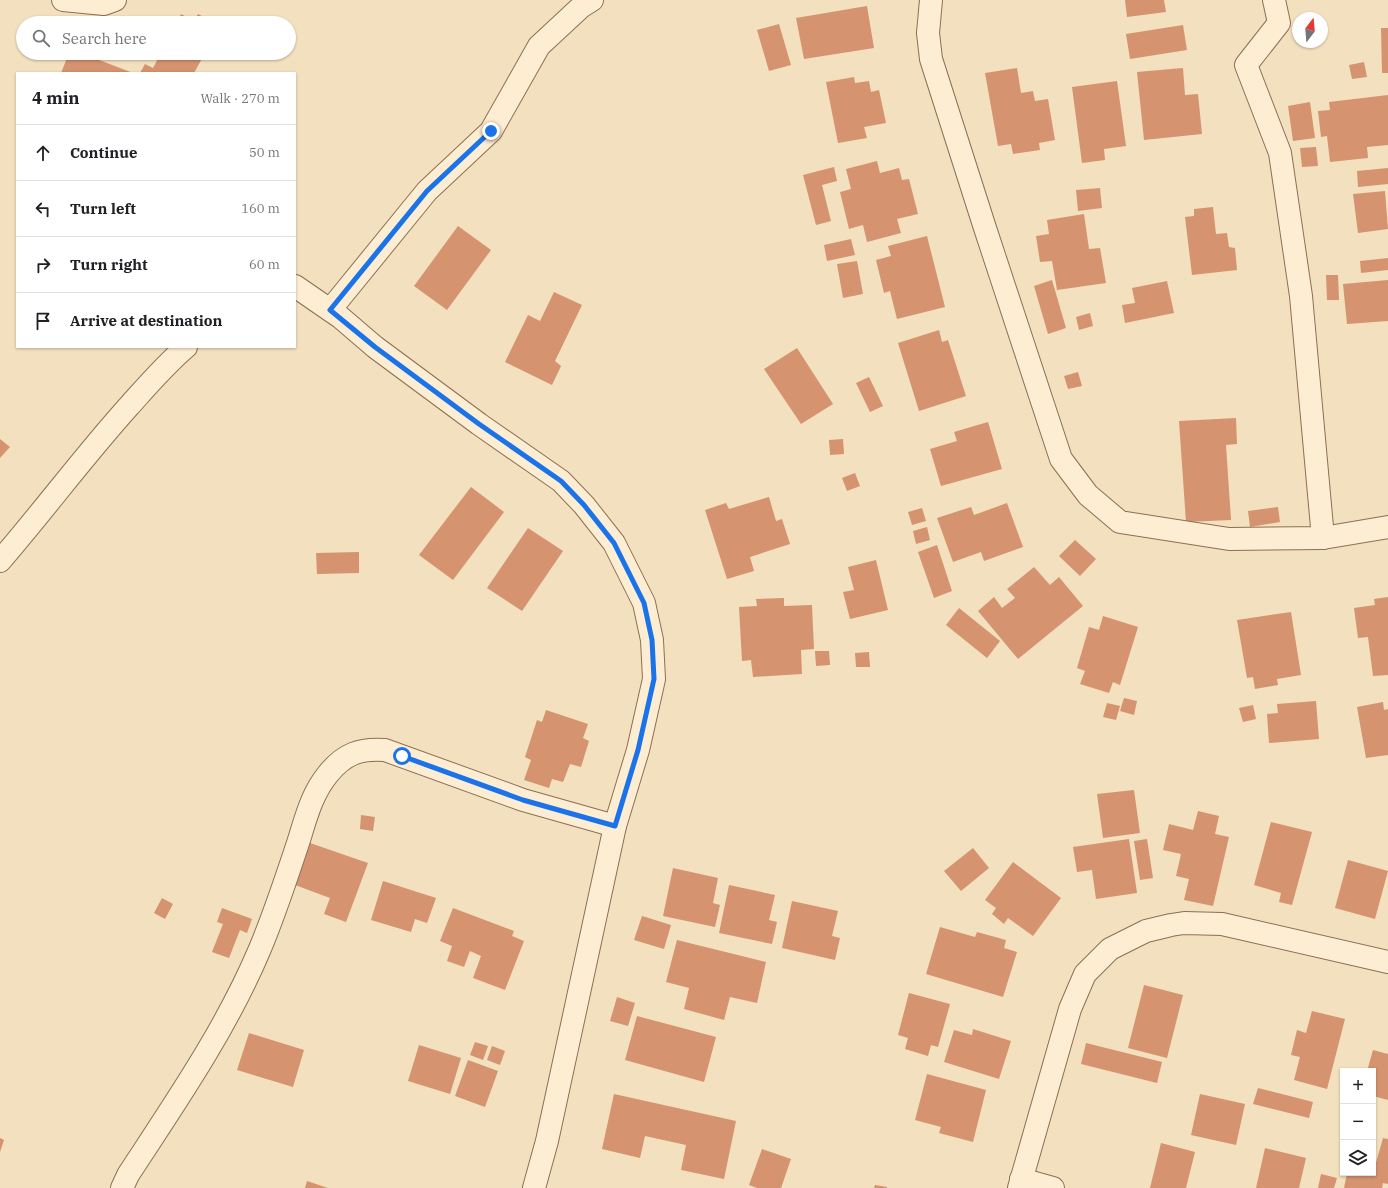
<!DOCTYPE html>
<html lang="en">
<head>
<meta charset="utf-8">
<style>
  :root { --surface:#fff; --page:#f6f6f6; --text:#202124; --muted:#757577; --line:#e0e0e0 }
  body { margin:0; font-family:"IBM Plex Serif",serif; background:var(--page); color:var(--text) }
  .controls { position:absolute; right:12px; bottom:12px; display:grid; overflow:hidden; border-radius:0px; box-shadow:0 1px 3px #0004 }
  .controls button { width:36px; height:36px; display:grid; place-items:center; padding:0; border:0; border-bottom:1px solid var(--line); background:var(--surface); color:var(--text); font:20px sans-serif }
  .compass { position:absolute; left:1292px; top:12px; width:36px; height:36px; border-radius:50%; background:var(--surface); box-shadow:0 1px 3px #0004; rotate:16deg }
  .stop { position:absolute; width:12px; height:12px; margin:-9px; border:3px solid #1a73e8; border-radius:50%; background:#fff }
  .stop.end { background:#1a73e8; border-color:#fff; box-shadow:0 1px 4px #0008 }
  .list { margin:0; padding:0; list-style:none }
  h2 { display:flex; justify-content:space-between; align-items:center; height:52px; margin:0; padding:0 16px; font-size:17px }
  h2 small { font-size:13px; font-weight:400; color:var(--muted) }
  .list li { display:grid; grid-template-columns:26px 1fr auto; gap:12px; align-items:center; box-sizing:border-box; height:56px; padding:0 16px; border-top:1px solid var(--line) }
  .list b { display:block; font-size:15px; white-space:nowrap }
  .list em { font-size:13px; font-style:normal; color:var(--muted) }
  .icon { flex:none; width:22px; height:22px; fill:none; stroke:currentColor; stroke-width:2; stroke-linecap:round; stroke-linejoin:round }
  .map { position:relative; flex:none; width:1388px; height:1188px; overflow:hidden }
  .search { position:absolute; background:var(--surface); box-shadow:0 1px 3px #0004; left:16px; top:16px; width:280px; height:44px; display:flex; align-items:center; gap:10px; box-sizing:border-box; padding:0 14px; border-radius:22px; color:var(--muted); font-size:15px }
  .panel { position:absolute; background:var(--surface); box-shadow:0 1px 3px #0004; left:16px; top:72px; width:280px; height:276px; border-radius:0px }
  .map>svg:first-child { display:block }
  .building { fill:#d5936f }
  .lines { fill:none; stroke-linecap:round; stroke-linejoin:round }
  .minor-casing { stroke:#8d6f54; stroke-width:24 }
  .minor { stroke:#fdedd2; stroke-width:22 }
  .route { stroke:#1a73e8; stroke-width:5 }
</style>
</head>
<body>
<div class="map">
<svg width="1388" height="1188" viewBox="0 0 1388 1188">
  <rect width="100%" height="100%" fill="#f3e0be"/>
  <g class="building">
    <polygon points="1125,0 1164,0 1166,12 1127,17"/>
    <polygon points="867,6 874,48 804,59 796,18"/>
    <polygon points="181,14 194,21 198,14 215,23 177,23"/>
    <polygon points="779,24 791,65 769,71 757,30"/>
    <polygon points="1183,25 1187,50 1130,59 1126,34"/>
    <polygon points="1381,28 1388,28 1388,73 1382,73"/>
    <polygon points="69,53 81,53 133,73 61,73"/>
    <polygon points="161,53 205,53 194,73 140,73 145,64 153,68"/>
    <polygon points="1364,62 1367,77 1352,79 1349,65"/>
    <polygon points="1017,68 1021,93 1033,91 1035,101 1048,99 1055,140 1039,143 1040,150 1013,154 1011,144 998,146 985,73"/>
    <polygon points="1183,68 1185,95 1198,94 1202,134 1144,140 1137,72"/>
    <polygon points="854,77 855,83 869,81 871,92 879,90 886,123 864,127 867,138 838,143 826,82"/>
    <polygon points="1117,81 1126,146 1104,149 1105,160 1082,163 1072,87"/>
    <polygon points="1388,95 1388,145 1367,147 1368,158 1330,162 1327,136 1321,137 1318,111 1330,110 1329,102"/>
    <polygon points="1310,102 1315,138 1293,141 1288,106"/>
    <polygon points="1316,147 1318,166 1302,167 1300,148"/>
    <polygon points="877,161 880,173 899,168 902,180 909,179 918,214 897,219 901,233 867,242 863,225 849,229 840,192 851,189 846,169"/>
    <polygon points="834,167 837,181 822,185 831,221 816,225 803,175"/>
    <polygon points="1388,168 1388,184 1358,187 1357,171"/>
    <polygon points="1100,188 1102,208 1078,211 1076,190"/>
    <polygon points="1385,191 1388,229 1358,233 1353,194"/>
    <polygon points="1213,207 1216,234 1227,233 1229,247 1235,248 1237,270 1192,275 1185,217 1194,216 1194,209"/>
    <polygon points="1084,214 1089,249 1100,248 1106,283 1057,290 1052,261 1040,262 1036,236 1049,234 1047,220"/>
    <polygon points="458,226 491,250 447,310 414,286"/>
    <polygon points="927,236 945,307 897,319 890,291 884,293 876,260 891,256 888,246"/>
    <polygon points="851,239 855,255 827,261 824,245"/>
    <polygon points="1388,258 1388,270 1361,273 1360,261"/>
    <polygon points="857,261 863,294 843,298 837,264"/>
    <polygon points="1326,275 1338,275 1339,300 1327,300"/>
    <polygon points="1052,280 1066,328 1048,334 1034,286"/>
    <polygon points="1388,280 1388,321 1347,324 1343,284"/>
    <polygon points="1167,281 1174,313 1125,323 1122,305 1135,303 1132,288"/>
    <polygon points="554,292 582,305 555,361 561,366 552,385 505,362 528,315 540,321"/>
    <polygon points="1090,313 1093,326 1079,330 1076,317"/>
    <polygon points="939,330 942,342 948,340 966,396 919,411 898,343"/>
    <polygon points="797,348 833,404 801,424 764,369"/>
    <polygon points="1078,372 1082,386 1068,389 1064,376"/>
    <polygon points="869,377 883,406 870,412 856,383"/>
    <polygon points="1236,418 1237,444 1226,445 1231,520 1186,522 1179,421"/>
    <polygon points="988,422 1002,469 941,486 930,449 957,441 954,432"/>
    <polygon points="0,439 10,447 0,458"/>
    <polygon points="843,439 844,454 830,455 829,440"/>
    <polygon points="855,473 860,486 847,491 842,478"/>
    <polygon points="471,487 504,512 453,580 419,555"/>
    <polygon points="769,497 776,521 782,519 790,544 750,557 754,571 727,579 705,510 726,503 729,509"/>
    <polygon points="1007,503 1023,547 984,561 981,552 953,562 937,518 971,507 974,515"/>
    <polygon points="1278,507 1280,522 1250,527 1248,511"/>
    <polygon points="922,508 926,521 912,525 908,512"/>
    <polygon points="927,527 930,540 916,544 913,531"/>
    <polygon points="528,528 563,551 522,611 487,588"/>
    <polygon points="1075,540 1096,559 1080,576 1059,556"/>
    <polygon points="937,545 952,591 934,598 918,552"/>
    <polygon points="359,552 359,573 317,574 316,553"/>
    <polygon points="876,560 888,610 850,619 843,592 854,590 848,567"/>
    <polygon points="1034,567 1050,585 1059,577 1083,606 1018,659 978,611 994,597 1002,608 1015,598 1007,589"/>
    <polygon points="1388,597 1388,675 1373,676 1368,637 1358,638 1354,608 1375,605 1374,599"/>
    <polygon points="784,598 784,606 812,605 814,649 801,650 802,674 753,677 751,660 742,661 739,607 757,606 756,599"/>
    <polygon points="959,608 1000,641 987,658 946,625"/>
    <polygon points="1291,612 1301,675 1277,679 1278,685 1255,689 1253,677 1247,678 1237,620"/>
    <polygon points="1103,616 1138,627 1120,685 1113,682 1109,693 1080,684 1085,671 1077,668 1089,627 1099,630"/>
    <polygon points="815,651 829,651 830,665 816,666"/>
    <polygon points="869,652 870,667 856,667 855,653"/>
    <polygon points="1124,698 1137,701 1134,715 1120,711"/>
    <polygon points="1316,701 1319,739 1269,743 1267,714 1278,713 1277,704"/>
    <polygon points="1383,702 1384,710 1388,709 1388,755 1366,758 1357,707"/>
    <polygon points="1107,703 1120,706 1116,720 1103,717"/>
    <polygon points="1253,705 1256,719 1243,722 1239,708"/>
    <polygon points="546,710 588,724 583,738 589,741 581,767 570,764 563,782 552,779 549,788 524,780 531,760 525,757 537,720 542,722"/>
    <polygon points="1134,790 1140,833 1103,838 1097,794"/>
    <polygon points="1198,811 1219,816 1215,834 1229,837 1213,906 1184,900 1189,879 1176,876 1181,854 1163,850 1169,824 1193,830"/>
    <polygon points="361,815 375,817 373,831 360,829"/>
    <polygon points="1271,822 1312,832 1292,905 1279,902 1281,893 1254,885"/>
    <polygon points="1129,839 1137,893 1096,899 1092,870 1077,872 1073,847"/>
    <polygon points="1147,839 1153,878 1140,880 1134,841"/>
    <polygon points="310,843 368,863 346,922 324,914 330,898 295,885"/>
    <polygon points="973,848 989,868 961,891 944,871"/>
    <polygon points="1348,860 1388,871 1375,919 1335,908"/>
    <polygon points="1013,862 1061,898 1033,936 1008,918 1004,924 992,914 996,908 985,900"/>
    <polygon points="673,868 718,878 713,903 720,905 715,927 663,916"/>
    <polygon points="383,881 436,898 427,923 415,919 411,932 371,920"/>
    <polygon points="729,885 775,895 769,920 777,922 772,944 719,933"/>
    <polygon points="162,898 173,904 165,919 154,913"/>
    <polygon points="792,901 838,911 832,936 840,938 835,960 782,948"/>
    <polygon points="222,908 252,919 247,933 240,930 229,958 212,952 223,924 217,922"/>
    <polygon points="453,908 514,931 512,936 524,941 505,990 473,978 481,956 470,951 464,967 447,961 452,946 440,941"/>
    <polygon points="642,916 671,925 664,949 634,940"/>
    <polygon points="940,927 975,937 977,932 1006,940 1004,948 1017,952 1003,997 926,974"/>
    <polygon points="677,940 766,962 757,1003 730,997 724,1020 684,1009 689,988 666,982"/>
    <polygon points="1144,985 1183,995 1167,1058 1128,1048"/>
    <polygon points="909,993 950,1004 938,1047 931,1045 928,1056 905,1049 908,1038 898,1035"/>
    <polygon points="617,997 635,1003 628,1026 610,1021"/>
    <polygon points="1312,1011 1345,1019 1327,1089 1294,1080 1300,1057 1291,1055 1297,1030 1306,1033"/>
    <polygon points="637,1016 716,1037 704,1082 625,1060"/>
    <polygon points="973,1029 1011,1041 999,1079 944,1062 954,1030 972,1035"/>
    <polygon points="249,1033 304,1050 293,1087 237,1070"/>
    <polygon points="475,1042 488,1046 483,1060 470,1055"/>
    <polygon points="1086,1043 1162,1062 1157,1083 1081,1064"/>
    <polygon points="419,1045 461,1058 450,1094 408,1081"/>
    <polygon points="492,1046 505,1051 500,1065 487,1060"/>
    <polygon points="1373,1050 1388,1054 1388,1100 1373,1096 1373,1071 1367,1071"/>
    <polygon points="468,1060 498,1071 485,1107 455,1096"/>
    <polygon points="927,1074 986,1090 973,1142 939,1133 941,1127 915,1120"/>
    <polygon points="1258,1088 1313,1102 1309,1118 1253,1104"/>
    <polygon points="614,1094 736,1121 724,1179 681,1170 686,1145 645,1136 640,1158 602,1149"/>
    <polygon points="1200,1094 1245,1104 1236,1145 1191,1135"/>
    <polygon points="0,1138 4,1140 0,1152"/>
    <polygon points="1383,1138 1388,1139 1388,1184 1383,1183 1382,1188 1344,1188 1347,1173 1373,1173"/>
    <polygon points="1161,1143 1195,1152 1186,1188 1150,1188"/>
    <polygon points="1265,1148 1306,1158 1299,1188 1256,1188"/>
    <polygon points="762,1149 791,1159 781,1188 757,1188 749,1185"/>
    <polygon points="1321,1174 1337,1178 1334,1188 1318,1188"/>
    <polygon points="307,1181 328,1188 305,1188"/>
    <polygon points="875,1185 887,1187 887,1188 874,1188"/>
  </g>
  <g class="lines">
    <defs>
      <g id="minor">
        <polyline points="63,0 104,4 115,0"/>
        <polyline points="931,0 928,33 931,59 984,225 1061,459 1088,495 1120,522 1229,539 1323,538 1388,527"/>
        <polyline points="1274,0 1279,23 1246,65 1280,153 1301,296 1323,538"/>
        <polyline points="295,286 340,317 375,347 479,424 561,481 584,505 614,543 644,603 652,640 654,679 638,750 615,826 547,1141 534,1188"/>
        <polyline points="330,310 427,191 491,131 539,46 581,7 592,0"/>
        <path d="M0 561C44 510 84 456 129 406 147 386 165 365 186 347"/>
        <polyline points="1021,1179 1053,1188"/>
        <path d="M122 1188 128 1175C175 1103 225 1031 259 951 274 916 286 879 298 843 306 818 311 795 328 774 344 754 360 748 385 750L523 800 615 826"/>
        <polyline points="1019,1188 1070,1009 1085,974 1110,949 1146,931 1171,925 1184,923 1222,924 1388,962"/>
      </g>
    </defs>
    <use href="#minor" class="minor-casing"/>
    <use href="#minor" class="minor"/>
  </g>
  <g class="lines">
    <polyline class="route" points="402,756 523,800 615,826 638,750 654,679 652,640 644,603 614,543 584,505 561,481 479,424 375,347 330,310 427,191 491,131"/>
  </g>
</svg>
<div class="controls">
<button>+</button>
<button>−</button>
<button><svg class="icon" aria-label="layers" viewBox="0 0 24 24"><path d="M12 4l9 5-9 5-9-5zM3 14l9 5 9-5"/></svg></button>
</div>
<svg class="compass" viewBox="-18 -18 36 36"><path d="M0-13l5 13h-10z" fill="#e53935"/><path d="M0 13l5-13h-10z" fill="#757577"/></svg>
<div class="stop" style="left:402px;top:756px"></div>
<div class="stop end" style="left:491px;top:131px"></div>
<div class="search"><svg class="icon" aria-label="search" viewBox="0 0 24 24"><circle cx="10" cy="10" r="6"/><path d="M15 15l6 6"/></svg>Search here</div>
<section class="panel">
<h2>4 min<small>Walk · 270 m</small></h2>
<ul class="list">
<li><svg class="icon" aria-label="ahead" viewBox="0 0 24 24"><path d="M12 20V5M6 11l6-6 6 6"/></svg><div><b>Continue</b></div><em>50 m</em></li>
<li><svg class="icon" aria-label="left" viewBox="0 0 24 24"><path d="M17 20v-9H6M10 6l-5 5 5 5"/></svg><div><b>Turn left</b></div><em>160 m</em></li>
<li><svg class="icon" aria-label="right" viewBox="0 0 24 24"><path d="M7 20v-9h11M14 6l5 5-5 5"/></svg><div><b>Turn right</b></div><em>60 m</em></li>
<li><svg class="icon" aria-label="arrive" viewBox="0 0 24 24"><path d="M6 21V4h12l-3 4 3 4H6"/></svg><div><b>Arrive at destination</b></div></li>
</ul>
</section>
</div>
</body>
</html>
